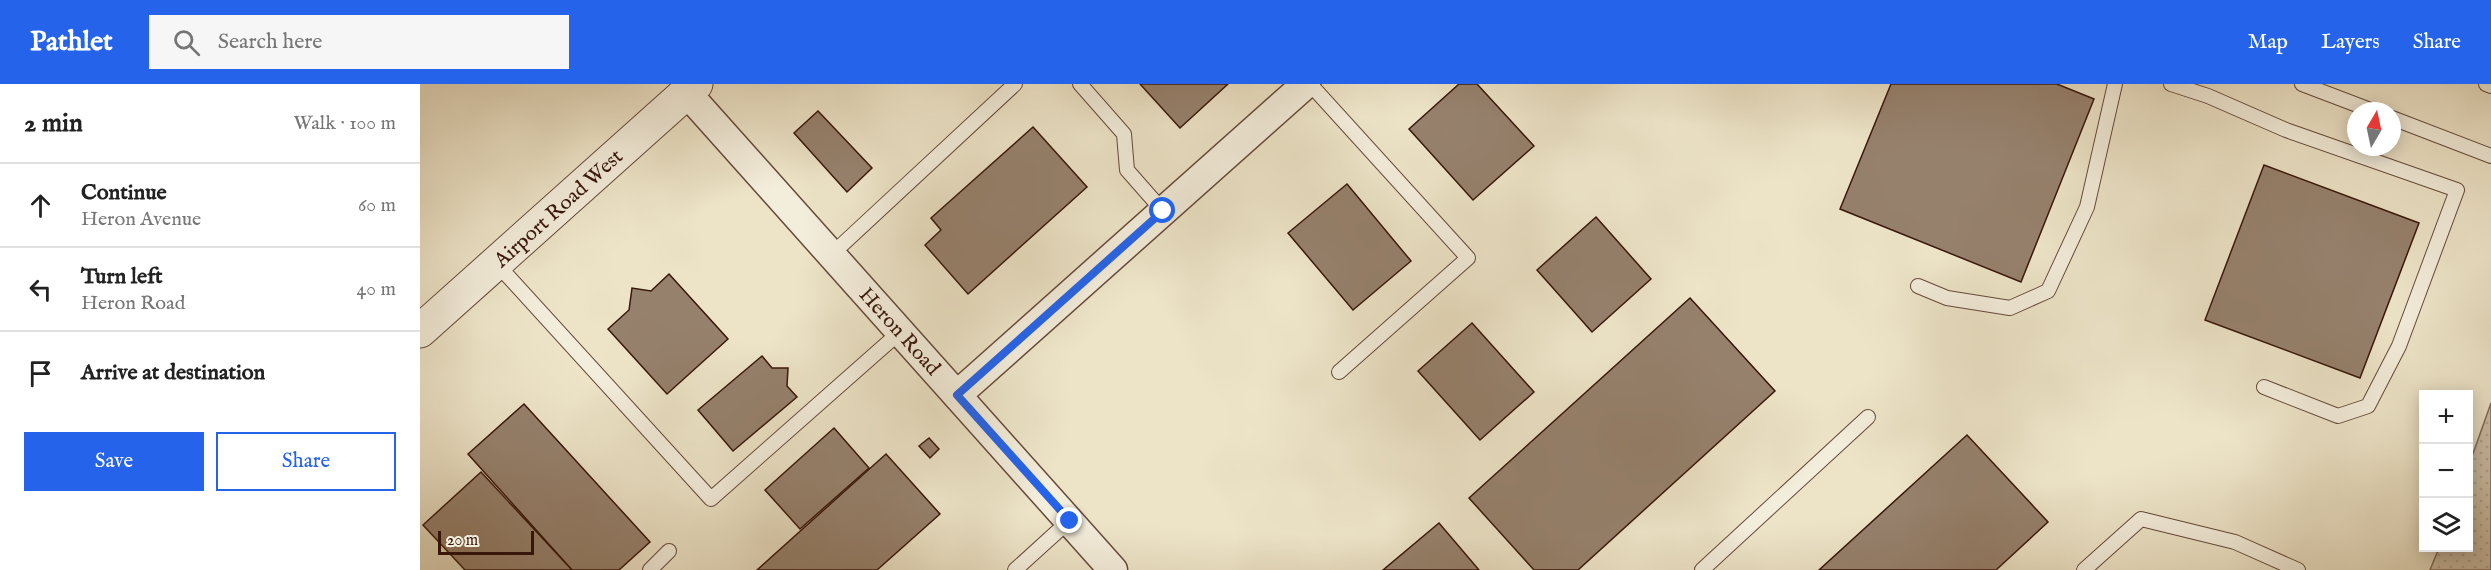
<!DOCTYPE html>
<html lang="en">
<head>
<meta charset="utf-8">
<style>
  :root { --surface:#fff; --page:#f6f6f6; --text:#222; --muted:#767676; --line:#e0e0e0; --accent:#2563eb }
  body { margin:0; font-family:"IM FELL English",serif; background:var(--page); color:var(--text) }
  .controls { position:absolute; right:18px; bottom:18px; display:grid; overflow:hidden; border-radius:0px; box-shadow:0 3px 15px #0003 }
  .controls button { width:54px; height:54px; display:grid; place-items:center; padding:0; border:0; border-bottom:2px solid var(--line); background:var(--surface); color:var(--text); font:30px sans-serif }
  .compass { position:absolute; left:1927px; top:18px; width:54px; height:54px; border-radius:50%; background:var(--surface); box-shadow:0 3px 15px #0003; rotate:9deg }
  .scale { position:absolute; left:18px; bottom:15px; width:96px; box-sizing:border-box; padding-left:6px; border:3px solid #38160a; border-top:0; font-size:16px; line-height:21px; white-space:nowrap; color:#38160a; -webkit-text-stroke:4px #f3eddb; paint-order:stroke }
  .stop { position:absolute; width:18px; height:18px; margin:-14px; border:4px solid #2563eb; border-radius:50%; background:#fff }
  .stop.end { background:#2563eb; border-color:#fff; box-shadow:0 2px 6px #0008 }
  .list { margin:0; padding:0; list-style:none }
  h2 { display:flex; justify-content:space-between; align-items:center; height:78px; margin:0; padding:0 24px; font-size:26px }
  h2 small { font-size:20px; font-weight:400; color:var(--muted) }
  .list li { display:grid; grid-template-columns:39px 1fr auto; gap:18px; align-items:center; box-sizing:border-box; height:84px; padding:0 24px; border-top:2px solid var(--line) }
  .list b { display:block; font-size:22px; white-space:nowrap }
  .list p { margin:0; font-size:20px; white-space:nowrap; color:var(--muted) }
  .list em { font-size:20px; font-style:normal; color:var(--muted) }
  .actions { display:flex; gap:12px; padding:18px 24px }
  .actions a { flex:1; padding:14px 0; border:2px solid var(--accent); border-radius:0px; text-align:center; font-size:21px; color:var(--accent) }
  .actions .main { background:var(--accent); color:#fff }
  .icon { flex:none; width:33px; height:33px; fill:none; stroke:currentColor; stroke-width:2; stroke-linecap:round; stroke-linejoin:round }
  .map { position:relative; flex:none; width:2071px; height:486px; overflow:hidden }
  header { display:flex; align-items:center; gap:36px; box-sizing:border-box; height:84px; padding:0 30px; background:var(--accent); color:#fff }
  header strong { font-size:28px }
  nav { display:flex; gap:33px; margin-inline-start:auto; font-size:21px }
  .search { width:420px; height:54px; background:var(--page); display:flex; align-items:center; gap:15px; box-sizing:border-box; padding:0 21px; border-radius:0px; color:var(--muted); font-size:22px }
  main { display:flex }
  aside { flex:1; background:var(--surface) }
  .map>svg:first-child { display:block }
  .grass { fill:url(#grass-dots); stroke:#836c59; stroke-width:1.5 }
  .building { fill:#96816d; stroke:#38160a; stroke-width:1.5 }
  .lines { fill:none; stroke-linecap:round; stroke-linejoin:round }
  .service-casing { stroke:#654a3a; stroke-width:16 }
  .minor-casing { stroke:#654a3a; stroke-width:31 }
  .tertiary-casing { stroke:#654a3a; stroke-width:35 }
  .service { stroke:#f3eddb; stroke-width:14 }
  .minor { stroke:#f3eddb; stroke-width:28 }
  .tertiary { stroke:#f3eddb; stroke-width:33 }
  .route { stroke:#2563eb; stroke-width:8 }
  .labels { text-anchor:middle; stroke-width:5; stroke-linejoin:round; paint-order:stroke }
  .street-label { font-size:21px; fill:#38160a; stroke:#f3eddb }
</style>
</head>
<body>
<header>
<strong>Pathlet</strong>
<div class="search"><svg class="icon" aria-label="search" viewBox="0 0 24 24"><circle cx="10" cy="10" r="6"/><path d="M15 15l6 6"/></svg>Search here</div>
<nav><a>Map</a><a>Layers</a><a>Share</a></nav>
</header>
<main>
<aside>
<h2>2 min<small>Walk · 100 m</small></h2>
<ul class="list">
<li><svg class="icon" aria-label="ahead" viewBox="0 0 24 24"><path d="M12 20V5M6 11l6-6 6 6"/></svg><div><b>Continue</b><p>Heron Avenue</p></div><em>60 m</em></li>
<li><svg class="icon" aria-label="left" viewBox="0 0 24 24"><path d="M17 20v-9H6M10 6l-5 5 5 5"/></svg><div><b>Turn left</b><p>Heron Road</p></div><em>40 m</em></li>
<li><svg class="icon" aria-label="arrive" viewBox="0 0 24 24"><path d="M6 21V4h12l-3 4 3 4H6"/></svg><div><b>Arrive at destination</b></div></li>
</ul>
<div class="actions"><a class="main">Save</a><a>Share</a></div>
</aside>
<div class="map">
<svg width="2071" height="486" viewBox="0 0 2071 486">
  <defs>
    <pattern id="grass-dots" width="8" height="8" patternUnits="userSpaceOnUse" patternTransform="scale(1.5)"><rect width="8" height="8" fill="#cec1a8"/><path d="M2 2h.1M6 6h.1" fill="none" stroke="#b2a58f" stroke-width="1.8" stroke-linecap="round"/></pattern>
  </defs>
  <rect width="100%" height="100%" fill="#ede4c8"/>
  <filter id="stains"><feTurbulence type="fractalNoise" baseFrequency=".00333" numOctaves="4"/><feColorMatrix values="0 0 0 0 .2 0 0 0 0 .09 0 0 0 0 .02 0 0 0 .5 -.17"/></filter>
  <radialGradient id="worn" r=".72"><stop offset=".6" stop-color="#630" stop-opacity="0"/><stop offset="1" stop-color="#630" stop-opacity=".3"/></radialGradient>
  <polygon class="grass" points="2071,319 2071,486 2010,486 2019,464 2048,464 2049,381"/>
  <g class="building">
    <polygon points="720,0 808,0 760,44"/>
    <polygon points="1039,0 1057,0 1114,62 1053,116 989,45"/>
    <polygon points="1471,0 1637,0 1674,15 1601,198 1420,125"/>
    <polygon points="398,27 452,84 427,108 374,49"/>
    <polygon points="613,43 667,103 548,210 505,161 521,146 511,134"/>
    <polygon points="1844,81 1999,139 1940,294 1785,236"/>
    <polygon points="927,100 991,177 933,226 868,149"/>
    <polygon points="1176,133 1231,195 1172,248 1117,186"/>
    <polygon points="249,190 308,255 247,310 188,245 209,226 212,204 231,207"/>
    <polygon points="1270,214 1355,307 1158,486 1114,486 1049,414"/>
    <polygon points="1052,239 1114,308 1060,356 998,287"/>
    <polygon points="342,272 352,284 368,284 367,302 377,313 313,367 278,326"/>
    <polygon points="104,320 230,458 199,486 152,486 48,370"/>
    <polygon points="414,344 449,384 380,445 345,406"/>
    <polygon points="1547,351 1628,438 1576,486 1399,486"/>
    <polygon points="509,354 519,365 510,374 499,362"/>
    <polygon points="466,370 520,430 457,486 337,486"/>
    <polygon points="61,388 152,486 45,486 3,441"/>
    <polygon points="1019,439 1059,486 963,486"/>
  </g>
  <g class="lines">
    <defs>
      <g id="service">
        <polyline points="660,0 704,50 707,86 743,127"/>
        <polyline points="890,0 1048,174 919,288"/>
        <polyline points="1751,0 1788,12 1866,46 2037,106 1979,262 1948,322 1918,332 1844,303"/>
        <polyline points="1882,0 1953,27"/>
        <polyline points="2066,0 2071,2"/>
        <polyline points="1972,34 2071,72"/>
        <polyline points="411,171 595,0"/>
        <polyline points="76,179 291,415 480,248"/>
        <polyline points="1498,202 1527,214 1590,224 1628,207 1667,123 1695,0"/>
        <polyline points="230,486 249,467"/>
        <polyline points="595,486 649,437"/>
        <polyline points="1282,486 1448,333"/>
        <polyline points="1664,486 1721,435 1815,458 1878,486"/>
      </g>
      <g id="minor">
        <polyline points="266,8 693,486"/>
        <polyline points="537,311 886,0"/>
      </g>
      <polyline id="tertiary" points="0,247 276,0"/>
    </defs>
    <use href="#service" class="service-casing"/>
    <use href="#minor" class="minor-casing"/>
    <use href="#tertiary" class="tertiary-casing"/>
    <use href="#service" class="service"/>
    <use href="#minor" class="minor"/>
    <use href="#tertiary" class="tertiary"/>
  </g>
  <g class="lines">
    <polyline class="route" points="650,437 537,311 743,127"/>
  </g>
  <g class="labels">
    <g class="street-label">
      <text transform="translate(138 124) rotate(-42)" y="7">Airport Road West</text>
      <text transform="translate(480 247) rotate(48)" y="7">Heron Road</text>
    </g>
  </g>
  <rect width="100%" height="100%" filter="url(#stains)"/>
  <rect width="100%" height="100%" fill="url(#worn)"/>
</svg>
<div class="controls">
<button>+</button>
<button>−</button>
<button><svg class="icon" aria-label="layers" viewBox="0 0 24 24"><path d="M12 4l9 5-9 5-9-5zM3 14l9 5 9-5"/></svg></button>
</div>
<svg class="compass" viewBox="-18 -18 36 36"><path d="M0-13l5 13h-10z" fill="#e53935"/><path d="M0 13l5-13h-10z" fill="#767676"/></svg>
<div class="scale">20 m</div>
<div class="stop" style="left:743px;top:127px"></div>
<div class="stop end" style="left:650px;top:437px"></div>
</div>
</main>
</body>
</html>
